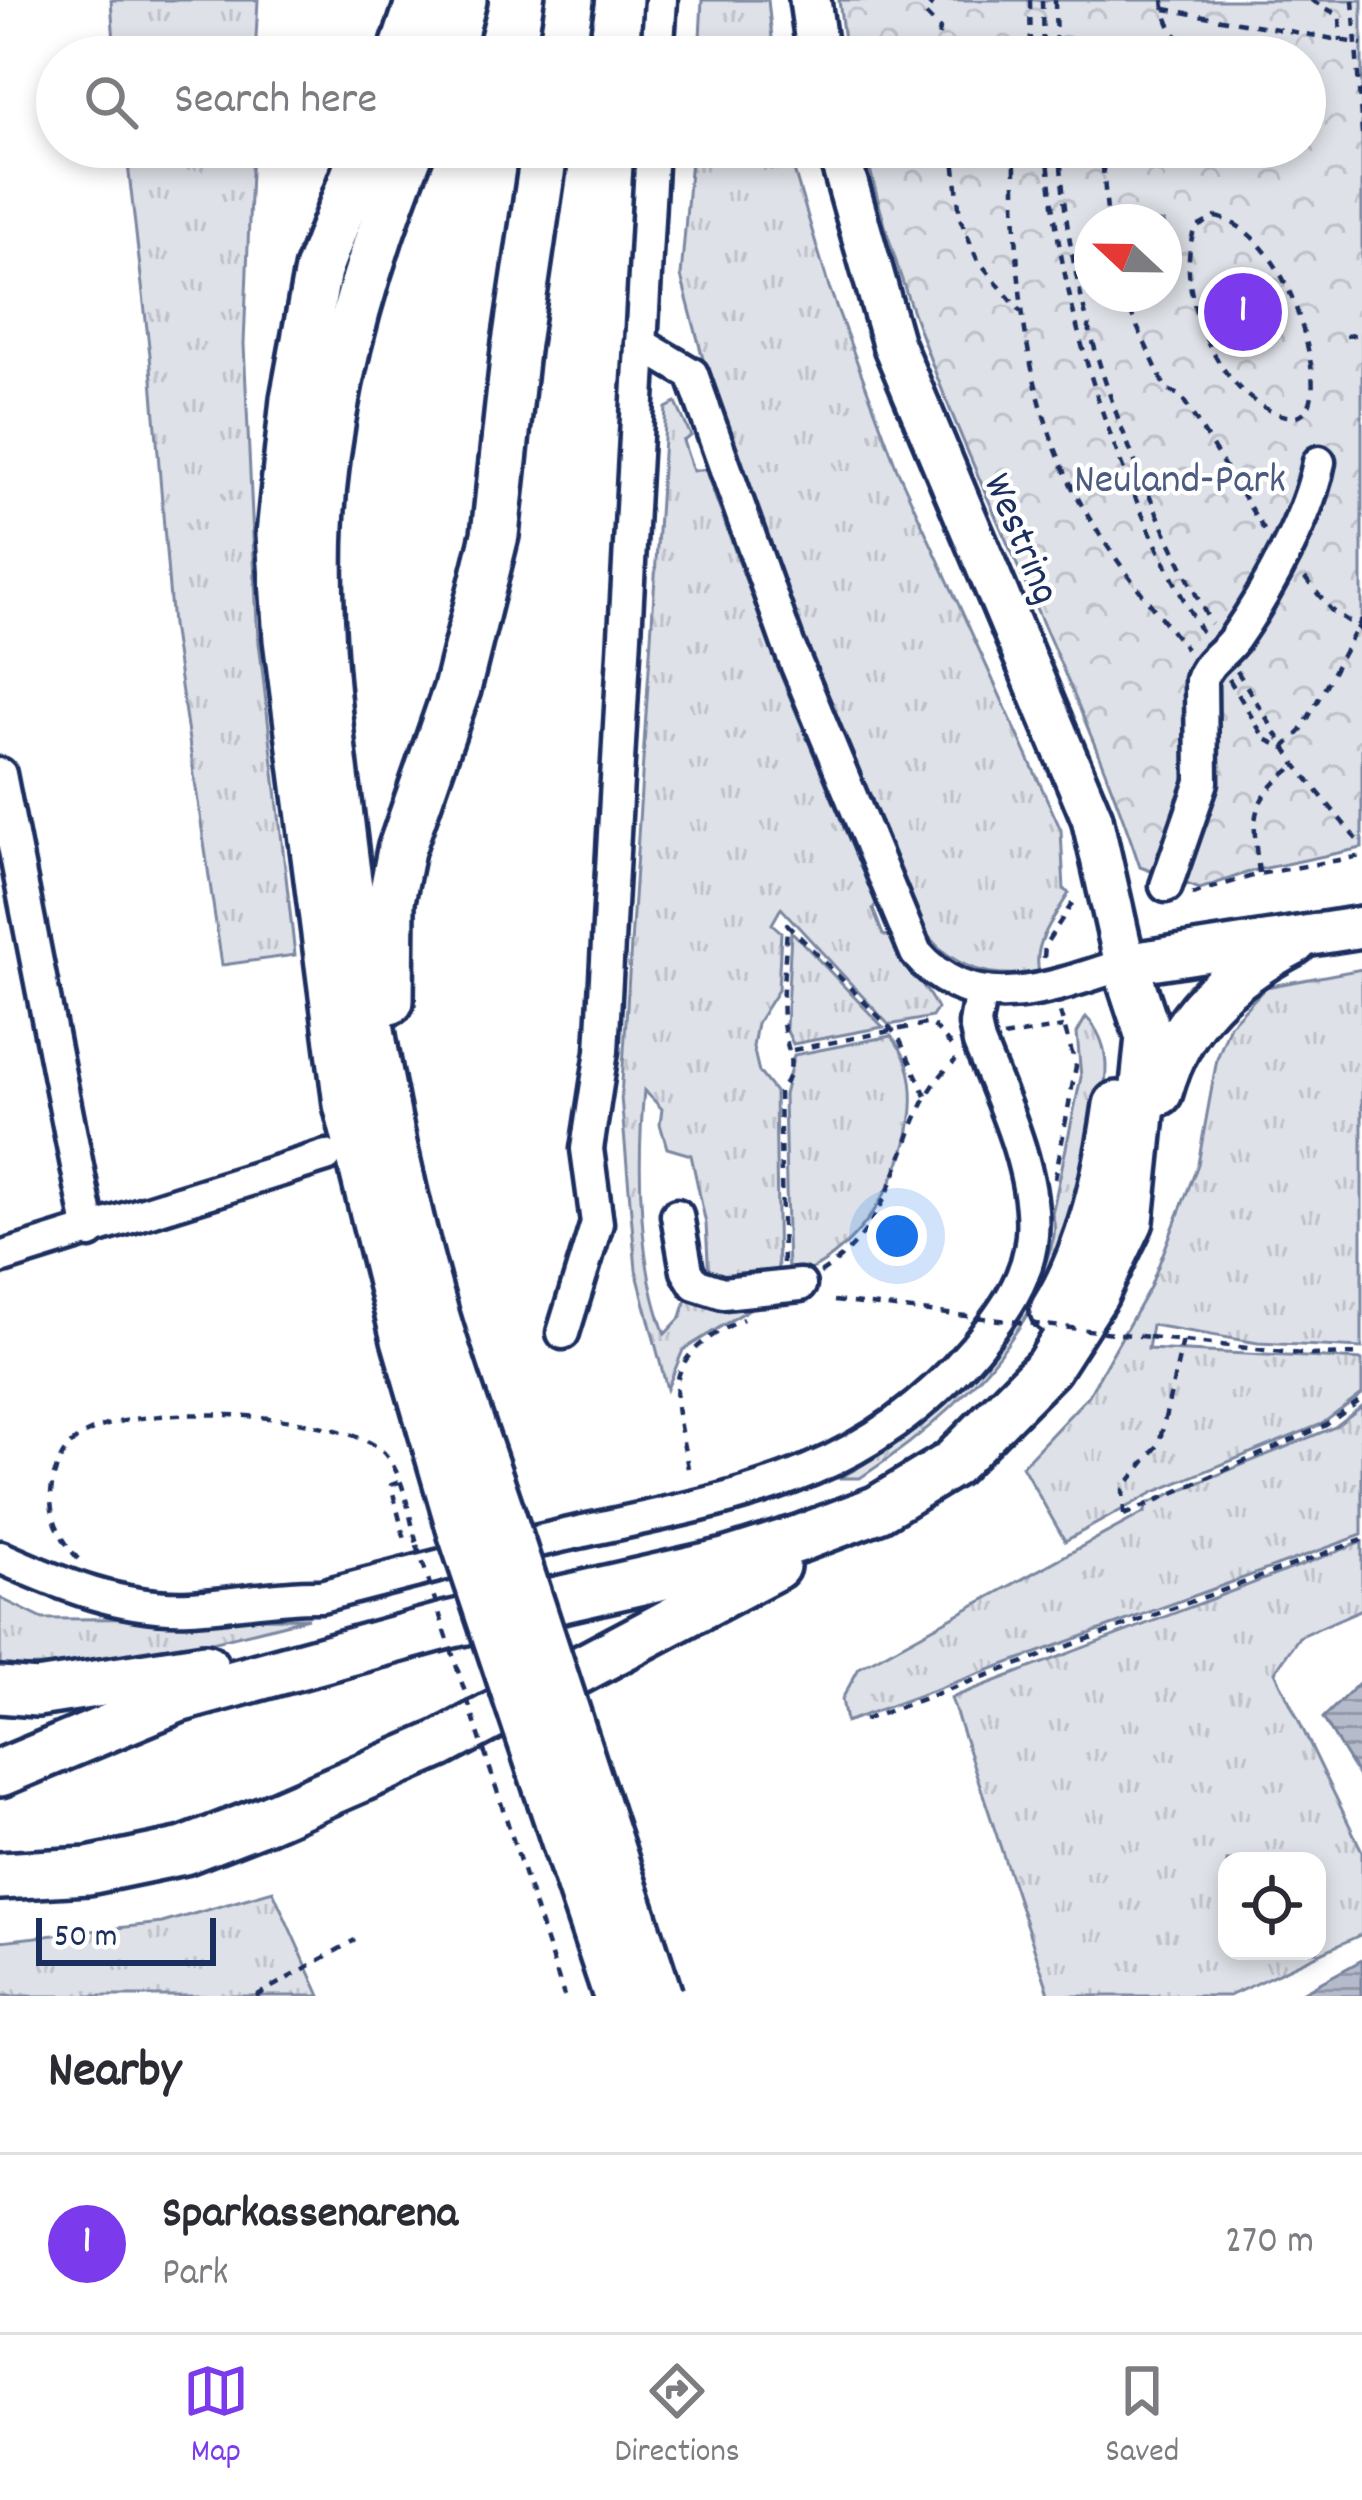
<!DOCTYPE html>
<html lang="en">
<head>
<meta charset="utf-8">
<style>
  :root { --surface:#fff; --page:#f7f7f7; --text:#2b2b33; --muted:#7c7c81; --line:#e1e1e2; --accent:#7c3aed }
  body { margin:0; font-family:Dekko,sans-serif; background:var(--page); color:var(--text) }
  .controls { position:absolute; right:36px; bottom:36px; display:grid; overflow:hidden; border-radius:24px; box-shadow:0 6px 18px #0003 }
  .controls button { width:108px; height:108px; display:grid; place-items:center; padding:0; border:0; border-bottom:3px solid var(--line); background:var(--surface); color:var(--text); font:60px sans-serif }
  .compass { position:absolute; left:1074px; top:204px; width:108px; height:108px; border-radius:50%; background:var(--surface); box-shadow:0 6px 18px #0003; rotate:292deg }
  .scale { position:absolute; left:36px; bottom:30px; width:180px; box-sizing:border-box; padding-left:12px; border:6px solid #1b2f5e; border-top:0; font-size:33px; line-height:42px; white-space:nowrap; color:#1b2f5e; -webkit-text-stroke:9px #fff; paint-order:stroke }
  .you { position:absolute; left:897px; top:1236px; width:42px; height:42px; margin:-30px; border:9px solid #fff; border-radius:50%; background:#1a73e8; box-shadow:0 0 0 18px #1a73e833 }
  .badge { display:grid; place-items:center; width:78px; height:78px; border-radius:50%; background:var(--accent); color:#fff; font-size:39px; font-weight:700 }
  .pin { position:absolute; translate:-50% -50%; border:6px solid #fff; box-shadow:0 3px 12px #0006 }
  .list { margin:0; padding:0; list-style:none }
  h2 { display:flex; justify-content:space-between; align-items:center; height:156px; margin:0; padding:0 48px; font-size:51px }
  h2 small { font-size:39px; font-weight:400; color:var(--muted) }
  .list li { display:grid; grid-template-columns:78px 1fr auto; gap:36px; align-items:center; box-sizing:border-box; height:180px; padding:0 48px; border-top:3px solid var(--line) }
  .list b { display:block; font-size:45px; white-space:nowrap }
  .list p { margin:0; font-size:39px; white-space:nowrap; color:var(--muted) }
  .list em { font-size:39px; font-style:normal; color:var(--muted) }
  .icon { flex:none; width:66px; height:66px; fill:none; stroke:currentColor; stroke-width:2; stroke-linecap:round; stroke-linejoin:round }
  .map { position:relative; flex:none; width:1362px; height:1996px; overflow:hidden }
  .search { position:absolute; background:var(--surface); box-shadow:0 6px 18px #0003; left:36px; right:36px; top:36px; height:132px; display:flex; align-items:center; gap:30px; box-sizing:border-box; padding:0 42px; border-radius:66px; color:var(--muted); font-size:45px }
  .sheet { height:336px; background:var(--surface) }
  nav { display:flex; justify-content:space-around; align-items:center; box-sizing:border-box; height:168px; border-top:3px solid var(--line); background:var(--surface); font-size:33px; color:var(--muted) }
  nav a { display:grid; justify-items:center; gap:6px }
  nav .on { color:var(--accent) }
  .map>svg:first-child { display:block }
  .grass { fill:url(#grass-tufts); stroke:#7c88a2; stroke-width:3; fill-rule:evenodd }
  .park { fill:url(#park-crowns); stroke:#7c88a2; stroke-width:3; fill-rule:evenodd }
  .water { fill:url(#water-rules); stroke:#77839f; stroke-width:3 }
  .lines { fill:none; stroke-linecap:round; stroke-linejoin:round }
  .minor-casing { stroke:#1b2f5e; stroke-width:39 }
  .major-casing { stroke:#1b2f5e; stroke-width:48 }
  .highway-casing { stroke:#1b2f5e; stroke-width:54 }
  .path { stroke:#1b2f5e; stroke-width:4.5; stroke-dasharray:9 9; stroke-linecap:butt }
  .minor { stroke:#fff; stroke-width:30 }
  .major { stroke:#fff; stroke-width:39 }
  .highway { stroke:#fff; stroke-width:45 }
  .highway-bridge-casing { stroke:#1b2f5e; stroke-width:54; stroke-linecap:butt }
  .path-bridge { stroke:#1b2f5e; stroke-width:4.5; stroke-dasharray:9 9; stroke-linecap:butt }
  .highway-bridge { stroke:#fff; stroke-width:45 }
  .labels { text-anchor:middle; stroke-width:9; stroke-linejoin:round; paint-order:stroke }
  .park-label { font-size:42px; fill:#4c5c80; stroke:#fff }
  .street-label { font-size:42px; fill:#1b2f5e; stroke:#fff }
</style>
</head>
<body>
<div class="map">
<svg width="1362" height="1996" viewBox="0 0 1362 1996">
  <defs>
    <pattern id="grass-tufts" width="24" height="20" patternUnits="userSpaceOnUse" patternTransform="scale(3)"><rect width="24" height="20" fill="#dee1e7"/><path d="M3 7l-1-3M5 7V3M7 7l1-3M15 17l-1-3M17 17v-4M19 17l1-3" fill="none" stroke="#bec1c9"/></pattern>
    <pattern id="park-crowns" width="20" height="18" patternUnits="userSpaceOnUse" patternTransform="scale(3)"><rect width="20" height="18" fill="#dee1e7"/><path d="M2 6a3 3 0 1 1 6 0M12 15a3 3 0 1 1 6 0" fill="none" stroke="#bec1c9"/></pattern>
    <pattern id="water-rules" width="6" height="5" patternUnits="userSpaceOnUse" patternTransform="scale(3)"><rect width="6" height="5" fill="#b5bbca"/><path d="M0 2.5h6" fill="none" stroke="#9298a7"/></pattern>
  </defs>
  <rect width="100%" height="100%" fill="#fff"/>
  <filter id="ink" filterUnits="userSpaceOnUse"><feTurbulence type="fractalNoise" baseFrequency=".00833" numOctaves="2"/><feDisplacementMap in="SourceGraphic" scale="24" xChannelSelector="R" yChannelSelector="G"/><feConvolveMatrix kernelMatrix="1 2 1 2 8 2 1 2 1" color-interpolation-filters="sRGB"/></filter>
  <g filter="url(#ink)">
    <g class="grass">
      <polygon points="111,0 258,0 255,57 115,57"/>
      <polygon points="702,0 768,0 774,57 699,57"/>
      <polygon points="126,147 252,147 244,344 257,624 295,955 222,965 172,625 150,355"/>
      <path d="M692 147H787L829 287 897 469 1061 830 1064 890 1069 893C1055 917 1032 943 1039 972 984 981 942 965 914 915L803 646 716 408 681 276Z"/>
      <path d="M676 403 691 436 683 441 693 471 705 469 779 671 876 904 873 909 883 935 891 937C902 965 925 982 937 1009L932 1017 889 1025 781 908 772 924 781 932 778 990 757 1023 753 1047 759 1072 775 1092 778 1280 709 1279 706 1224 691 1155 667 1148 660 1124 662 1109 644 1090C637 1162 638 1266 665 1334L681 1317 689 1291 725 1310 751 1308 683 1350 667 1389 636 1270 621 1097 666 408Z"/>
      <polygon points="791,932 794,934 883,1027 793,1044 786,1029"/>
      <polygon points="1362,969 1362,1348 1258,1343 1152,1325 1148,1349 1362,1360 1362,1394 1322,1424 1154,1492 1065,1541 1022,1466 1089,1395 1150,1287 1198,1164 1217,1059 1230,1025 1266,987"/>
      <path d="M1086 1017C1115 1046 1106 1084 1099 1121 1069 1282 997 1389 860 1478H840C923 1432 1011 1360 1044 1267 1050 1248 1059 1233 1052 1214L1081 1077 1077 1033Z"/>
      <path d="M891 1036C952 1104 871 1262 788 1277L784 1095 794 1055Z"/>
      <polygon points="1362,1406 1362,1535 846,1722 842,1699 859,1668 1145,1512 1146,1504 1335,1427"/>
      <path d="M1362 1542V1609L1299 1637 1275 1672 1362 1851V1934L1229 1996H1050L951 1698ZM1227 1861H1317V1951H1227Z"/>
      <path d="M0 1598 43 1619 308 1618C204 1645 108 1671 0 1666Z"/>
      <polygon points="273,1891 320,1996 0,1996 0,1941 162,1923"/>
    </g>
    <path class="park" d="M839 0H1362V848L1252 871 1200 889 1140 867C1059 623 920 399 865 147H1305V57H846ZM1092 222H1164V294H1092Z"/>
    <g class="water">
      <polygon points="1362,1680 1362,1782 1323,1718"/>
      <polygon points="1362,1960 1362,1996 1296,1996"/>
    </g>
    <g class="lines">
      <defs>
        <g id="minor">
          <polyline points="657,57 661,0"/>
          <path d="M641 344 692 374 788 644 916 953C973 1021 1054 987 1125 964"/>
          <polyline points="0,774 90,1232"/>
          <path d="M1166 886 1202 782 1201 680C1208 660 1224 654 1235 638 1267 592 1309 516 1319 462"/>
          <polyline points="677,1215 687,1271 695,1284 723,1293 800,1285"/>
          <polyline points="0,1258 326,1156"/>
          <polyline points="563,1333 597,1223 587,1149 602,1051 652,147"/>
          <path d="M0 1557C60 1584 123 1610 190 1607 234 1605 276 1595 321 1596 398 1576 475 1556 552 1538 719 1500 858 1487 975 1348 1002 1315 1029 1279 1032 1235 1037 1174 1002 1099 979 1043L975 1024 980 995"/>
        </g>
        <g id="major">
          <polyline points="810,0 818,57"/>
          <polyline points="837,147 893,344 1092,818 1125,964 1362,927"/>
        </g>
        <g id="highway">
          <polyline points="401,57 420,0"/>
          <polyline points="448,57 463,0"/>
          <polyline points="561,57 570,0"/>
          <polyline points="365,147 318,270 294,399 280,534 287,639 347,1104 405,1339 461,1531"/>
          <path d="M412 147C364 267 326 396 320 526 316 620 327 714 339 808 359 979 388 1151 436 1317 456 1384 480 1450 502 1516"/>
          <polyline points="390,1001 391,901 401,850 457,689 495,535 515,350 545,147"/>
          <path d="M1159 1092C1180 1017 1227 976 1294 941"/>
          <path d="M1054 1310C1091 1250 1107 1174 1117 1105"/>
          <polyline points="0,1690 37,1693 205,1667"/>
          <polyline points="0,1773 178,1699 448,1625 725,1562 801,1538 878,1509 952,1464 1048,1367 1095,1294 1130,1221 1149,1037 1125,964"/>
          <polyline points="0,1876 88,1871 184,1851 267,1819 440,1744 776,1566"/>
        </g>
      </defs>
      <use href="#minor" class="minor-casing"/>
      <use href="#major" class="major-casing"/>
      <use href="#highway" class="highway-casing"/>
      <g class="path">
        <polyline points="934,0 925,14 940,29 934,57"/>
        <polyline points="1030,0 1031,57"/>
        <polyline points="1042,0 1043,57"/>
        <polyline points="1055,0 1056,57"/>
        <path d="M1163 0C1167 32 1185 55 1219 57"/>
        <polyline points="1311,0 1340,16 1341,41"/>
        <polyline points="1353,0 1362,134"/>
        <polyline points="1165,9 1362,44"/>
        <polyline points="953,147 960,218 977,259 1021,312"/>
        <path d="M1015 147C1014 255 1019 364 1062 465 1090 532 1141 592 1186 649"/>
        <path d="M1047 147C1060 318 1118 484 1202 633"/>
        <path d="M1060 147C1067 317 1134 475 1211 624"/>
        <polyline points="1101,147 1108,222"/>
        <path d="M1216 217C1250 224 1277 263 1290 293 1301 317 1344 444 1271 411 1213 385 1173 286 1195 228Z"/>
        <polyline points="1122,294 1166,389 1181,396 1266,533"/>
        <polyline points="1346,336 1362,334"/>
        <polyline points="1305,578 1331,610 1362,630"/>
        <polyline points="1237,671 1296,765 1362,846"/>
        <polyline points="1229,679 1265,739 1284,748"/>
        <polyline points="1284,748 1301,731 1362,619"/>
        <path d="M1259 873C1252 816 1248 802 1296 765"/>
        <polyline points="1192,894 1259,874 1362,856"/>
        <polyline points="1044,958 1045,945 1077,896"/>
        <polyline points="1003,1037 1063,1027"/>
        <polyline points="793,1050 931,1023 953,1048"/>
        <polyline points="1055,1179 1076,1066 1059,1009"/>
        <path d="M783 1263 779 1092C801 1065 785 1050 783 1021 781 989 786 956 787 924L898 1036 926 1096"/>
        <path d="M820 1273C912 1214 892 1115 956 1060"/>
        <polyline points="1149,1337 1310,1355 1362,1354"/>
        <path d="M688 1468C673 1386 658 1360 743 1319"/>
        <polyline points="399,1482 391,1485 406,1544"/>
        <polyline points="1124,1515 1326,1425 1362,1399"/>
        <polyline points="1124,1515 1123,1489 1159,1444 1183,1340"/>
        <path d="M78 1559C57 1534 45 1509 54 1476 59 1460 64 1448 78 1438 131 1400 320 1412 374 1445 404 1463 408 1514 417 1544"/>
        <polyline points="864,1720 1362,1540"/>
        <polyline points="256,1996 355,1940"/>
      </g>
      <use href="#minor" class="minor"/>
      <use href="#major" class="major"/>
      <use href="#highway" class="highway"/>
      <defs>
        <g id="highway-bridge">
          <polyline points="502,1516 659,1996"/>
          <polyline points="461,1531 617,1996"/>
        </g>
      </defs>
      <use href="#highway-bridge" class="highway-bridge-casing"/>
      <g class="path-bridge">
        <polyline points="834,1301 1149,1337"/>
        <polyline points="417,1545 564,1996"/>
      </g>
      <use href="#highway-bridge" class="highway-bridge"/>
    </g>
  </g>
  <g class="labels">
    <g class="park-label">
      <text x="1180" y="491">Neuland-Park</text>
    </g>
    <g class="street-label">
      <text transform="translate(1025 537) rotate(67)" y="15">Westring</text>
    </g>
  </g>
</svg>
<div class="controls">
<button><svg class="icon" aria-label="locate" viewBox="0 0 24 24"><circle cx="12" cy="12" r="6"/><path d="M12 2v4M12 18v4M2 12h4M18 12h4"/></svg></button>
</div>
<svg class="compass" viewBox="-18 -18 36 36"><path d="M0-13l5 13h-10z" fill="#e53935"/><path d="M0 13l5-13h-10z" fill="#7c7c81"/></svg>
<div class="scale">50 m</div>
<div class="you"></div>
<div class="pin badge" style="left:1243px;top:312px">1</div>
<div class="search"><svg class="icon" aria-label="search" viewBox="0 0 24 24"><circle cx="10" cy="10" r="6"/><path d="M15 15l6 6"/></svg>Search here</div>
</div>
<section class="sheet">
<h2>Nearby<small></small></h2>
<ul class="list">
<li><span class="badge">1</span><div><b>Sparkassenarena</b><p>Park</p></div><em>270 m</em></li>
</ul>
</section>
<nav>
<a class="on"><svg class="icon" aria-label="map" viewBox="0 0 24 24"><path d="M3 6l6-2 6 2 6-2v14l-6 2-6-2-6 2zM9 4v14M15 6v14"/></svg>Map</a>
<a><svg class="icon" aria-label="directions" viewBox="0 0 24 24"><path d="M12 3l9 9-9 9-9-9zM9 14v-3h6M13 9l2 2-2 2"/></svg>Directions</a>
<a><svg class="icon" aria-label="saved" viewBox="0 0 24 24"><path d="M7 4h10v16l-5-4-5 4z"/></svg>Saved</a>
</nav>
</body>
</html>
